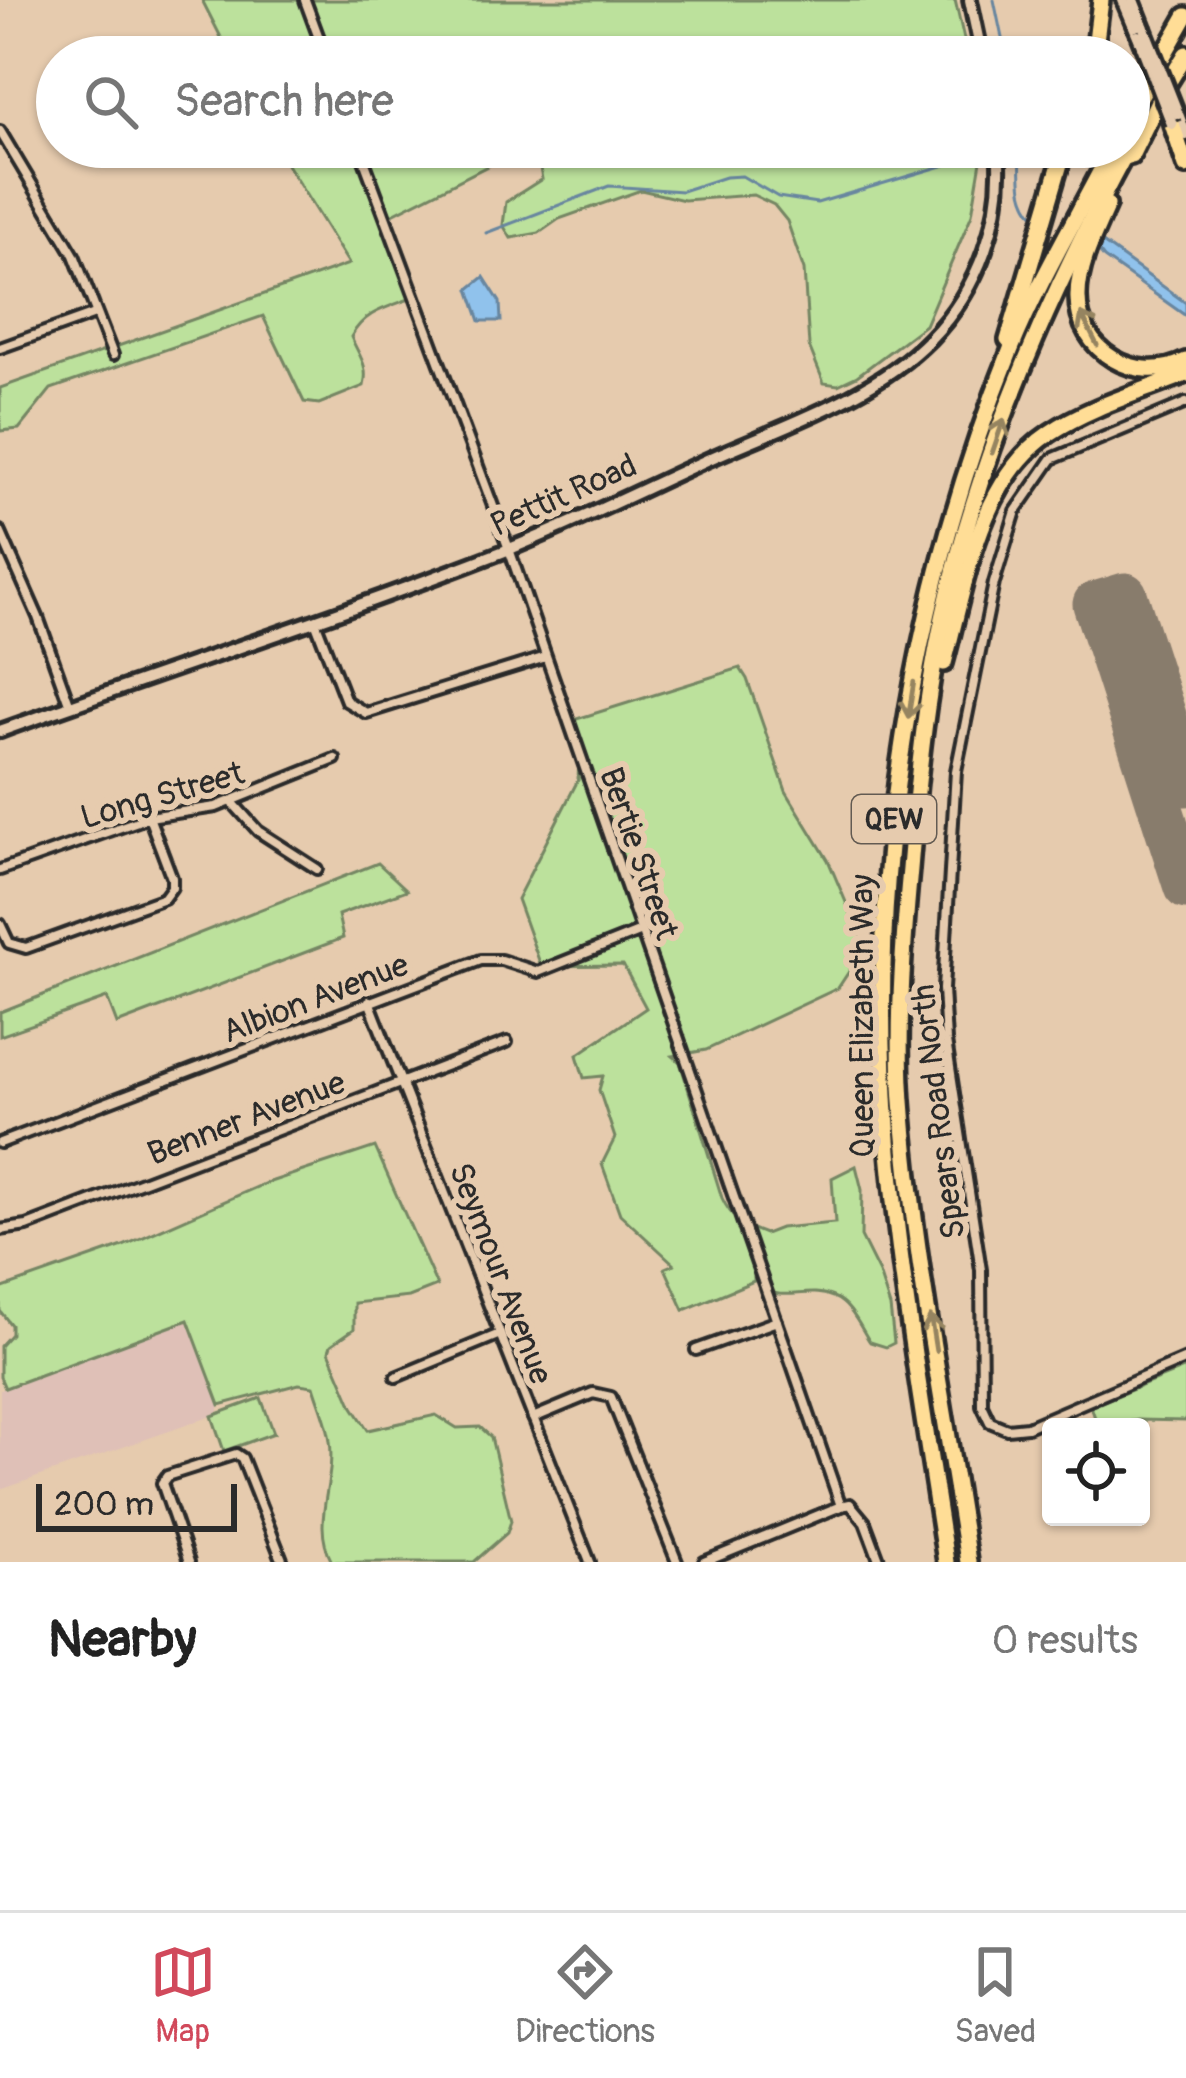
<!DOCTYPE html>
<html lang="en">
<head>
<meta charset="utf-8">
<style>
  :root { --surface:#fff; --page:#f6f6f6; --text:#222; --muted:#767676; --line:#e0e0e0; --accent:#d1495b }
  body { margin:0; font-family:Pangolin,sans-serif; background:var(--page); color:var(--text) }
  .controls { position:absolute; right:36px; bottom:36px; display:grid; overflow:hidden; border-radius:12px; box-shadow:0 3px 9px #0004 }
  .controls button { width:108px; height:108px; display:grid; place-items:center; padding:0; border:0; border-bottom:3px solid var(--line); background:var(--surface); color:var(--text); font:60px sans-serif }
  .scale { position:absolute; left:36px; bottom:30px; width:201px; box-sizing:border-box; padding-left:12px; border:6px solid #2b2b2b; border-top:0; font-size:33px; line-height:42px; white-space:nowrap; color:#2b2b2b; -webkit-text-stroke:9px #e6cbae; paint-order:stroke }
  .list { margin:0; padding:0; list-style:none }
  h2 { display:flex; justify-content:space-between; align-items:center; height:156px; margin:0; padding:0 48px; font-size:51px }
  h2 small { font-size:39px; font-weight:400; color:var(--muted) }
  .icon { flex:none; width:66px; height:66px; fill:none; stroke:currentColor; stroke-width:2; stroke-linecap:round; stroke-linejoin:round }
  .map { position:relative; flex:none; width:1186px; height:1562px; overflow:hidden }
  .search { position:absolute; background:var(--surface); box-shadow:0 3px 9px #0004; left:36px; right:36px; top:36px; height:132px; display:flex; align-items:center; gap:30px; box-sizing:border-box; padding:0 42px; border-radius:66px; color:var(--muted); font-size:45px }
  .sheet { height:348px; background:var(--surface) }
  nav { display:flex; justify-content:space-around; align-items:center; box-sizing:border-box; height:168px; border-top:3px solid var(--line); background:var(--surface); font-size:33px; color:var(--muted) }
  nav a { display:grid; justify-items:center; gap:6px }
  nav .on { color:var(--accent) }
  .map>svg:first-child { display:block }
  .built { fill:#dfc0b7 }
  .green { fill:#bce19c; stroke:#748664; stroke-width:3 }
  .water { fill:#90c2ec; stroke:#68869f; stroke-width:3 }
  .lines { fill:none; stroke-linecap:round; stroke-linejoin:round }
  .stream { stroke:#68869f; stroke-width:3 }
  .runway { stroke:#887b6c; stroke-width:45 }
  .street-casing { stroke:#2b2b2b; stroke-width:16 }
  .secondary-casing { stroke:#2b2b2b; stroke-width:20 }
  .highway-casing { stroke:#2b2b2b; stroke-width:24 }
  .street { stroke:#e6cbae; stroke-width:8 }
  .secondary { stroke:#e6cbae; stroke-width:10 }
  .highway { stroke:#ffdd96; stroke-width:15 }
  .secondary-bridge-casing { stroke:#2b2b2b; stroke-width:20; stroke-linecap:butt }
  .secondary-bridge { stroke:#e6cbae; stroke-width:10 }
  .oneway { stroke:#958460 }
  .labels { text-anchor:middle; stroke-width:12; stroke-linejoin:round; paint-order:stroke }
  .shield { fill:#e6cbae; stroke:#635b52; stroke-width:3 }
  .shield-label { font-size:30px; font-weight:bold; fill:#2b2b2b }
  .street-label { font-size:33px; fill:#2b2b2b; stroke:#e6cbae }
</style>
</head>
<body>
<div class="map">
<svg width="1186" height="1562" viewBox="0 0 1186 1562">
  <rect width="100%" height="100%" fill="#e6cbae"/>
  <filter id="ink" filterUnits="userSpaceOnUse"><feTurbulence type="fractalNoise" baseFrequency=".00833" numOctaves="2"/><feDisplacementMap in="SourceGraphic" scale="24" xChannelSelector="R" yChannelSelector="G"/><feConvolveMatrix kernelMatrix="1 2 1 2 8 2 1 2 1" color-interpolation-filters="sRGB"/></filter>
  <g filter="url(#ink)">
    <polygon class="built" points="188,1320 220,1405 218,1414 0,1490 0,1390"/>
    <g class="green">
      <polygon points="202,0 955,0 968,57 231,57"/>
      <path d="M276 147H525L387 217 412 298C386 308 364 312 351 337 359 356 369 365 364 386L319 404 304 402 263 316 51 389 19 429 0 431V388L349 264Z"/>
      <polygon points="536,147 979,147 982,155 972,214 925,325 857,376 838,385 824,383 809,346 804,270 787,221 774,205 753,195 684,200 641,190 559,219 539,233 511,238 503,225 506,202 542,179"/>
      <path d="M740 668 747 679 786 791 828 860 865 947 838 988 706 1050 673 1056 680 1062 722 1198C731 1218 745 1227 765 1234L780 1228 835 1223 832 1178 856 1166 862 1190 861 1237 879 1273 890 1307 894 1343 886 1347 870 1342C860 1327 851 1304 833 1297 803 1284 775 1310 754 1276V1281L684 1310 665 1268 674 1264 620 1214 602 1164 615 1138 599 1090 603 1076 584 1078 577 1055 646 1008 623 965 541 966 517 899 578 780 579 757 567 722Z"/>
      <polygon points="378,863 407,890 338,915 343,938 117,1024 107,998 0,1036 0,1012"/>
      <path d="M375 1147 437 1286 409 1297 354 1303V1329L331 1345 329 1351 353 1407 368 1430 436 1415 457 1428 480 1427 491 1437 511 1521 507 1533 474 1562H332C310 1522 336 1483 330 1441 328 1423 319 1403 314 1386L299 1384 220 1405 188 1320 5 1388 0 1377V1346L11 1334V1325L0 1311V1289L123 1246 264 1184Z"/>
      <polygon points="1186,1368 1186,1421 1138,1420 1098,1427 1091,1406"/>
      <polygon points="261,1398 274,1433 224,1451 212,1416"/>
    </g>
    <g class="water">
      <polygon points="1100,241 1186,303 1186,316 1104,258 1097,249"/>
      <polygon points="484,277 500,302 501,321 480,321 469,289"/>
    </g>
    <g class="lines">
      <g class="stream">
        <polyline points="994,0 1006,57"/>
        <path d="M1020 147C1022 171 1016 197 1035 216"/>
        <polyline points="1004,152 1020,151"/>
        <polyline points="486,233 609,186 682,191 725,177 742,176 778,197 817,203 993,151"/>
      </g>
      <polyline class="runway" points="1186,784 1125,595 1095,604 1186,887"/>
      <defs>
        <g id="street">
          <polyline points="305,0 326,57"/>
          <polyline points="0,131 74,255 113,355"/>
          <polyline points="359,147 509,549 841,1506"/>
          <polyline points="0,348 95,314"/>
          <polyline points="1186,403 1052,459 1016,511 994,583 956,771 943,989 946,1041 981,1270 982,1405 990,1422 1007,1429 1027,1427 1186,1359"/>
          <polyline points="0,531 38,617 70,706"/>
          <polyline points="315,621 346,701 366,713 546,657"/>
          <polyline points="232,802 258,831 317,869"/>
          <polyline points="0,870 149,817 216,807 335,759"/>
          <polyline points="0,924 9,943 26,948 164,898 172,887 172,878 149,817"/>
          <polyline points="369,1001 590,1562"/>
          <polyline points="0,1143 481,960 501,960 538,972 641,931"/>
          <polyline points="0,1230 27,1226 507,1042"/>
          <polyline points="696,1350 777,1321"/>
          <polyline points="396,1377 500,1334"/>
          <polyline points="533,1418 593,1393 611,1397 677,1562"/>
          <polyline points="841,1506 850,1504 865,1522 880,1562"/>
          <polyline points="189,1562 162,1483 167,1476 236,1454 242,1458 283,1562"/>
          <polyline points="704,1562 841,1506"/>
        </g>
        <g id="secondary">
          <polyline points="970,0 982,57"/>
          <polyline points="1123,0 1138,36"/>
          <polyline points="1133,0 1144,28"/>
          <polyline points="1178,114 1186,135"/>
          <path d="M0 731C169 670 340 615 507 550 575 523 641 490 707 460 782 426 871 399 930 339 979 289 1005 216 998 147"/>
        </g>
        <g id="highway">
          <polyline points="1094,57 1101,0"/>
          <polyline points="1162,93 1186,54"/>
          <polyline points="1129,116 1186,16"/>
          <polyline points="1172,124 1186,166"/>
          <polyline points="1131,156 1164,89"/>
          <path d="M1107 205C1095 233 1078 265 1078 296 1077 352 1137 386 1186 361"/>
          <polyline points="1008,340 1065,147"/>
          <path d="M944 663C965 586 979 480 1050 433 1090 406 1142 392 1186 374"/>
          <path d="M946 1562C925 1422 900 1281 888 1140 866 874 911 596 1011 349 1039 280 1079 214 1113 147"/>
          <path d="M968 1562C946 1413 915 1264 903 1114 896 1037 903 945 910 869 917 785 925 700 943 618 979 453 1049 294 1129 147"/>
        </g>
      </defs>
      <use href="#street" class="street-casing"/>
      <use href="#secondary" class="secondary-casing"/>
      <use href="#highway" class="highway-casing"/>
      <use href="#street" class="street"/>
      <use href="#secondary" class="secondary"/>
      <use href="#highway" class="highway"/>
      <defs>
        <g id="secondary-bridge">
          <polyline points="1144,28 1178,114"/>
          <polyline points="1138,36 1172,124"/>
        </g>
      </defs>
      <use href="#secondary-bridge" class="secondary-bridge-casing"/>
      <use href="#secondary-bridge" class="secondary-bridge"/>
    </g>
    <defs><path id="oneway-shaft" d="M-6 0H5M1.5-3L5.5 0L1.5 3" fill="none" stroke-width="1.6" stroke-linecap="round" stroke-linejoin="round" transform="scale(3)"/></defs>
    <g class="oneway">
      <use href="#oneway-shaft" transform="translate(1089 329) rotate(-117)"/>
      <use href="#oneway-shaft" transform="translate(998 436) rotate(-71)"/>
      <use href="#oneway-shaft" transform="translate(911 700) rotate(99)"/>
      <use href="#oneway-shaft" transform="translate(933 1333) rotate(-99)"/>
    </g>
  </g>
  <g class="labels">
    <rect class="shield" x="852" y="795" width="84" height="48" rx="9"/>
    <g class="shield-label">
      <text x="894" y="829">QEW</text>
    </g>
    <g class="street-label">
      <text transform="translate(563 494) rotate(-24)" y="12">Pettit Road</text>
      <text transform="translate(162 794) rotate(-16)" y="12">Long Street</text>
      <text transform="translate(640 853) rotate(71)" y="12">Bertie Street</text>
      <text transform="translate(315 997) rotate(-21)" y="12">Albion Avenue</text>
      <text transform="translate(861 1016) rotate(-90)" y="12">Queen Elizabeth Way</text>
      <text transform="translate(937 1112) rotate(-97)" y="12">Spears Road North</text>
      <text transform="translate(246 1117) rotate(-21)" y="12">Benner Avenue</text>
      <text transform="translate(502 1273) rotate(69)" y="12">Seymour Avenue</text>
    </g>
  </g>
</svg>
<div class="controls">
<button><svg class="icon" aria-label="locate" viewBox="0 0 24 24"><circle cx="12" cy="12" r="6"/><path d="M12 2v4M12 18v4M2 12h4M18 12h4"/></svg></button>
</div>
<div class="scale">200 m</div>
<div class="search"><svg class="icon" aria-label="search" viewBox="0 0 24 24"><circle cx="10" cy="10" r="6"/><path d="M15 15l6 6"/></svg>Search here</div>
</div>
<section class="sheet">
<h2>Nearby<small>0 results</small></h2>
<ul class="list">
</ul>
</section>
<nav>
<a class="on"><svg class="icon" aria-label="map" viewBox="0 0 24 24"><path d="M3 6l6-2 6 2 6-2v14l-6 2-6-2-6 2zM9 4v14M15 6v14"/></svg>Map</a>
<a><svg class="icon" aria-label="directions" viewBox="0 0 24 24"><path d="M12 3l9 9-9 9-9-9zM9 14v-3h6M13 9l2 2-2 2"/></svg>Directions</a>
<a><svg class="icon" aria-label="saved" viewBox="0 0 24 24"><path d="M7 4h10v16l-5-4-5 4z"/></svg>Saved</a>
</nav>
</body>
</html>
